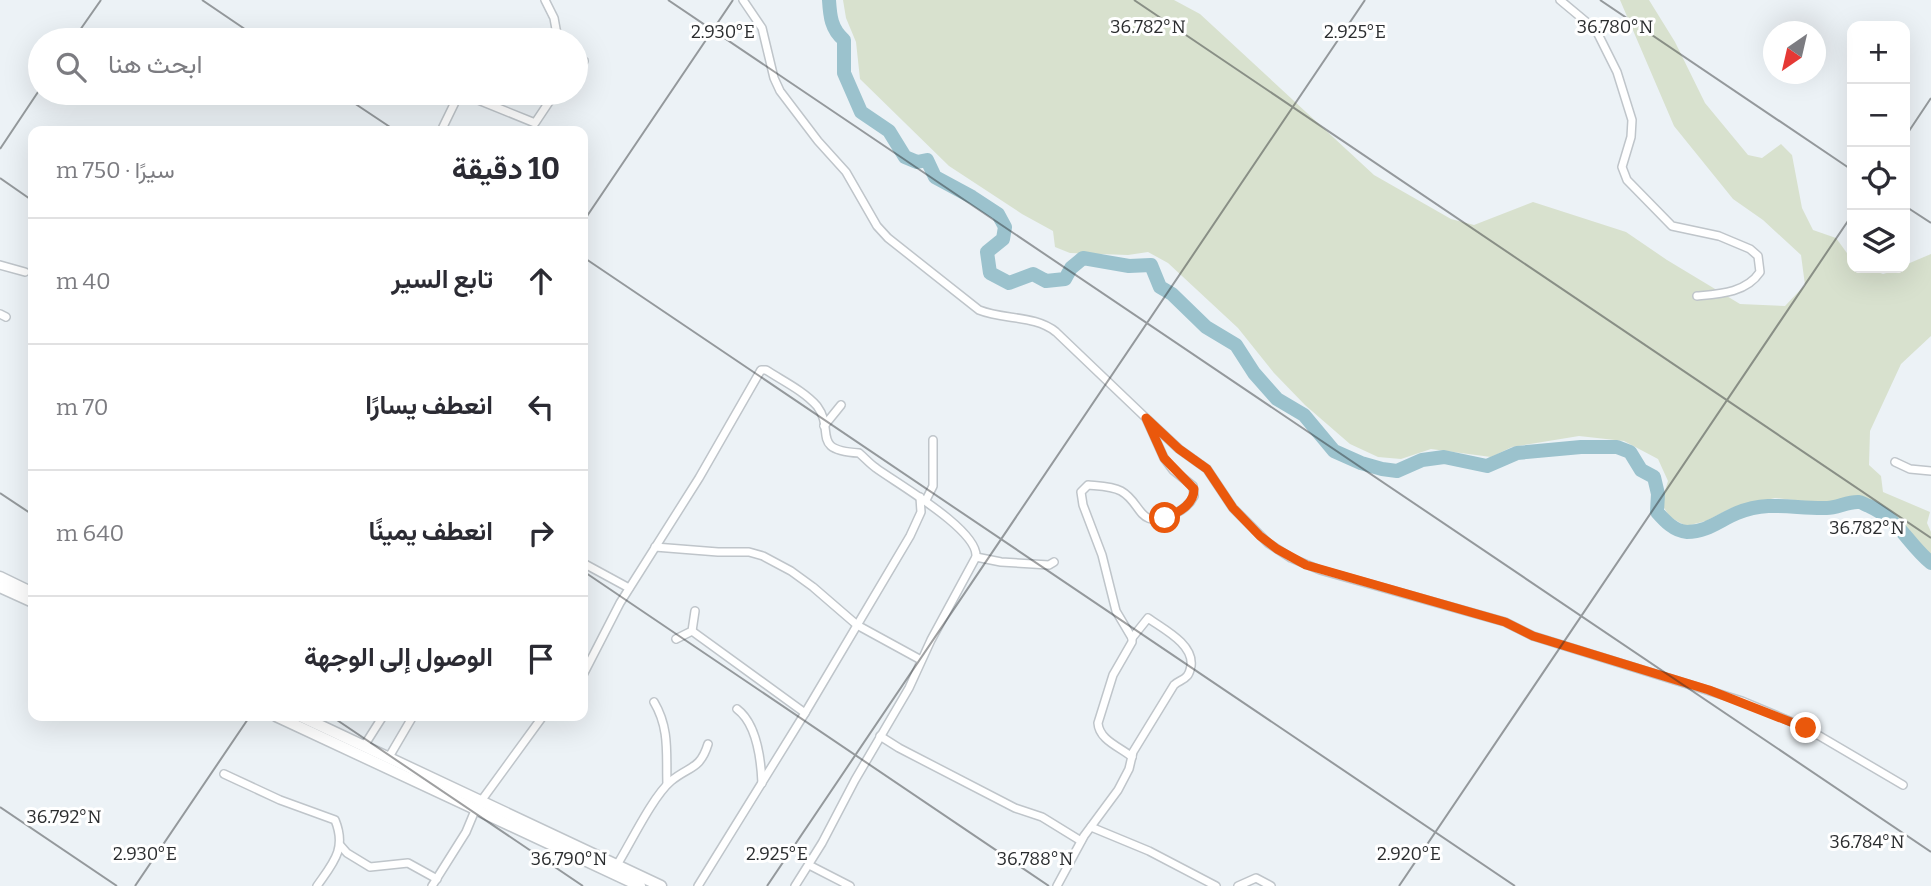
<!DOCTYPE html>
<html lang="ar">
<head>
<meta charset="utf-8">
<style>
  :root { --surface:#fff; --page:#f2f2f3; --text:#2b2b33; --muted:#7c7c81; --line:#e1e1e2 }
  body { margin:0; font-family:Bitter,Vazirmatn,serif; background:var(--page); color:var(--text); direction:rtl }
  .controls { position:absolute; right:21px; top:21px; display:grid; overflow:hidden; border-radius:14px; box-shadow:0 7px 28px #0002 }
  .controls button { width:63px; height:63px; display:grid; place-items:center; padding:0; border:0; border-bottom:2px solid var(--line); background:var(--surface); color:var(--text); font:35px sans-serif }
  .compass { position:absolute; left:1763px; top:21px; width:63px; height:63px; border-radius:50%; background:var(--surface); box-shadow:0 7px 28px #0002; rotate:214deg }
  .stop { position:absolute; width:21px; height:21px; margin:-16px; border:5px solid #ea580c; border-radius:50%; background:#fff }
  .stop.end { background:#ea580c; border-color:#fff; box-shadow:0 2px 7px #0008 }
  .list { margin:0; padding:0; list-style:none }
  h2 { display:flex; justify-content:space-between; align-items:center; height:91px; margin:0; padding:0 28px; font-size:30px }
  h2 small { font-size:23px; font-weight:400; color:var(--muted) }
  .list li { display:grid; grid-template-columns:46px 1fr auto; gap:21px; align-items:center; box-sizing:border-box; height:126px; padding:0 28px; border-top:2px solid var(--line) }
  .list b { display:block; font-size:26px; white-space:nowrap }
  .list em { font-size:23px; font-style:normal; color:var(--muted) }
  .icon { flex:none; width:38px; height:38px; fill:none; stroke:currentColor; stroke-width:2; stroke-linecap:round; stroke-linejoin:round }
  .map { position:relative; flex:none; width:1931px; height:886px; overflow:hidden; direction:ltr }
  .search { position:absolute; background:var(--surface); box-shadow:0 7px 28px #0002; left:28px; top:28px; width:560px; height:77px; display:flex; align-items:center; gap:18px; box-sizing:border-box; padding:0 24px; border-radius:38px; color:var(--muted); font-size:26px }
  .panel { position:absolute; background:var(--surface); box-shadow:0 7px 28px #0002; left:28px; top:126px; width:560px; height:595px; border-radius:14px; direction:rtl }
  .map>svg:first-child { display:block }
  .green { fill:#d8e1ce }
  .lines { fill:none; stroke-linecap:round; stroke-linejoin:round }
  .river { stroke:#9bc2cd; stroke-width:14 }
  .street-casing { stroke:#bfc5ca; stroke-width:10 }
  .secondary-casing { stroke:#bfc5ca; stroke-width:13 }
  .street { stroke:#fff; stroke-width:7 }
  .secondary { stroke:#fff; stroke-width:10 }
  .route { stroke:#ea580c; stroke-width:9 }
  .ticks { fill:none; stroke:#2b2d2f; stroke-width:2; stroke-opacity:0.45 }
  .ticks-label { font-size:18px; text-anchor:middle; fill:#2b2d2f; stroke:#fff; stroke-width:6; stroke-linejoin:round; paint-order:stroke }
</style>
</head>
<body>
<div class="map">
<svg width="1931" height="886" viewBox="0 0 1931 886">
  <rect width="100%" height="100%" fill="#ecf2f6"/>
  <polygon class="green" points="843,0 1174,0 1200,14 1374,175 1451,219 1474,225 1533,202 1626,232 1667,260 1740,304 1785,306 1805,285 1801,255 1763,220 1733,199 1674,126 1620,0 1649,0 1675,42 1705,103 1748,155 1762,158 1781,144 1792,155 1802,208 1813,230 1836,238 1852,260 1852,268 1867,268 1883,274 1905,268 1905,265 1931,254 1931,336 1901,364 1870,431 1869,465 1881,476 1883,492 1930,512 1927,523 1931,532 1931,558 1916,544 1911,534 1890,511 1858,499 1831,504 1775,498 1731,508 1706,521 1686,526 1670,517 1661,503 1668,481 1658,459 1624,441 1579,436 1512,447 1491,457 1431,449 1401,459 1378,457 1350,444 1305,405 1274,373 1238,328 1168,263 1148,252 1128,255 1070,253 1055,247 1053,231 1022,214 949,166 860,79 856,42 846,18"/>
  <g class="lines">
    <path class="river" d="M829 0C830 16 831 29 844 40V73L861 112 889 131 905 157 917 162 927 160 935 177 972 197 998 214 1005 227 1003 239 987 252 990 273 1009 283 1033 274 1046 281 1065 279 1071 268 1083 258 1129 266 1151 265 1160 287 1172 294 1206 327 1236 345 1254 373 1277 399 1304 415 1334 451 1361 463 1382 469 1397 471 1422 460 1444 457 1487 466 1517 453 1581 447H1617L1630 452 1641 470 1654 477 1658 494 1657 512C1665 521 1674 531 1687 532 1707 532 1720 520 1737 513 1770 500 1794 509 1827 508 1837 508 1849 501 1859 502 1862 502 1865 505 1869 506 1900 520 1906 542 1931 563"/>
    <defs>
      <g id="street">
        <polyline points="545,0 554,18 558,40"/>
        <path d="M743 0 762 28 774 78 780 91 818 141 846 172 877 226 888 238 979 310C1004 320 1035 315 1056 332L1146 418 1164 458 1173 470 1193 486 1194 496C1190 504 1183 510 1174 514 1137 531 1143 503 1121 491 1112 486 1098 486 1088 485L1081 492 1083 505 1102 555 1116 611 1132 638V642L1113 675 1098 723C1099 740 1120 747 1132 757"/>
        <path d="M1560 0 1596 30 1617 72 1632 120 1631 137 1622 167 1627 180 1672 226 1719 236 1750 249 1758 256 1760 272C1746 293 1719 294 1697 296"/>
        <polyline points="576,66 584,61"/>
        <polyline points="441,131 458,96 466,95 535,123 555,93"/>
        <polyline points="0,265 25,272"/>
        <polyline points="0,314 6,317"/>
        <polyline points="1148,420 1179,449 1207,469 1233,508 1268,543 1291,558 1320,570 1505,622 1533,636 1742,701 1806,728 1903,785"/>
        <polyline points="824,426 841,405"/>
        <polyline points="1895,462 1910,469 1931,471"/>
        <polyline points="926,500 933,486 933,440"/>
        <polyline points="655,547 718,552 749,552 763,556 791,571 813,587 857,625 921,660"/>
        <polyline points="976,557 1001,562 1049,565 1054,562"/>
        <polyline points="583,563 629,588"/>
        <polyline points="692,631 805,713"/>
        <polyline points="676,639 692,631 695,611"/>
        <path d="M583 675 620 603 699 478 761 370H766C783 381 804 391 817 406 836 431 809 450 859 453 865 458 870 464 876 468 896 483 979 530 976 557L931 640 909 688 855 780 822 843 795 886"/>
        <path d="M654 702C670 729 666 754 667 784"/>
        <path d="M737 709C757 724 761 760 762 783"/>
        <polyline points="880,736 899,748 1015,808 1042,817 1081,841"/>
        <polyline points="364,746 383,716"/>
        <polyline points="389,757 413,716"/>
        <path d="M224 774 280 800 335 820C347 849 333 863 317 886"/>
        <polyline points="1091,827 1149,851 1216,886"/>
        <polyline points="340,845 347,853 370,867 408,863 437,879"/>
        <path d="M617 865C630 844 653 796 671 781 689 766 700 770 708 744"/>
        <polyline points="809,865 850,886"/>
        <polyline points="432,886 466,832 476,808 543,716"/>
        <polyline points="698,886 805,713 910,536 921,512 920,497"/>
        <path d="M1057 886 1084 836 1118 790 1129 769 1133 752 1174 685C1178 681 1184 680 1187 676 1190 673 1190 669 1191 666 1194 644 1163 629 1148 618L1132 638"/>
        <polyline points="1238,886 1256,878 1271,886"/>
      </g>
      <g id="secondary">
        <polyline points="0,577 33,593"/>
        <polyline points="0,587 33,602"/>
        <polyline points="276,716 640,886"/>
        <polyline points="300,716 661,886"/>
      </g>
    </defs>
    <use href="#street" class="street-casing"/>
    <use href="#secondary" class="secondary-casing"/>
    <use href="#street" class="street"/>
    <use href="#secondary" class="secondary"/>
  </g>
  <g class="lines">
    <path class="route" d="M1165 518C1178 513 1194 505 1194 489L1164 458 1146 418 1179 449 1207 469 1233 508 1260 536 1277 549 1306 565 1505 622 1533 636 1709 690 1806 728"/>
  </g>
  <path class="ticks" d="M202 0 261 40M668 0 1931 852M1134 0 1931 538M1600 0 1852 170M73 40 101 0M339 93 396 131M1905 137 1931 98M0 149 40 89M0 178 33 201M1905 206 1931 223M583 222 733 0M583 257 1515 886M0 493 33 515M583 571 1049 886M331 716 583 886M0 807 117 886M135 886 250 716M767 886 1365 0M1399 886 1852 215"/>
  <g class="ticks-label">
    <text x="1148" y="33">36.782°N</text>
    <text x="1615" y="33">36.780°N</text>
    <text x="723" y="38">2.930°E</text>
    <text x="1355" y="38">2.925°E</text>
    <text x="1867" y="534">36.782°N</text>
    <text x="64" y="823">36.792°N</text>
    <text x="1867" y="848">36.784°N</text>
    <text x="145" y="860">2.930°E</text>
    <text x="777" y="860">2.925°E</text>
    <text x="1409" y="860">2.920°E</text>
    <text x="569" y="865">36.790°N</text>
    <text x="1035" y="865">36.788°N</text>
  </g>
</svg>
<div class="controls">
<button>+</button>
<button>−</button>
<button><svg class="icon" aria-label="locate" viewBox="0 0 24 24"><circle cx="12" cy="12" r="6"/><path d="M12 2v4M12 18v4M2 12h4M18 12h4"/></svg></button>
<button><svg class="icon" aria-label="layers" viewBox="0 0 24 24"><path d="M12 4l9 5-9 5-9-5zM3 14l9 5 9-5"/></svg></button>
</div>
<svg class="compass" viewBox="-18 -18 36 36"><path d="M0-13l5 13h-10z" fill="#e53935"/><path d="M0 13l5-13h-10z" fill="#7c7c81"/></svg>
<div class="stop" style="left:1165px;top:518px"></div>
<div class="stop end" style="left:1806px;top:728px"></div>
<div class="search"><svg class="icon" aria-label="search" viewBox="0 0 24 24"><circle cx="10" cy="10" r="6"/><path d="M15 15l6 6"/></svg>ابحث هنا</div>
<section class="panel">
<h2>10 دقيقة<small>سيرًا · 750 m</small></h2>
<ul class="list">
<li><svg class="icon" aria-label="ahead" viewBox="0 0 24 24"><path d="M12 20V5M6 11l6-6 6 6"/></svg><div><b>تابع السير</b></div><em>40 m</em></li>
<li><svg class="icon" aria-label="left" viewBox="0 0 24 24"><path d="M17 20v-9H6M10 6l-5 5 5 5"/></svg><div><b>انعطف يسارًا</b></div><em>70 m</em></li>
<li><svg class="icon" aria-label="right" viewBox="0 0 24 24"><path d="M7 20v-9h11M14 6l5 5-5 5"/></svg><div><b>انعطف يمينًا</b></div><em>640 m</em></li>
<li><svg class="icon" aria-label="arrive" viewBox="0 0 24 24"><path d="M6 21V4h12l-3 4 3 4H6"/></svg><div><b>الوصول إلى الوجهة</b></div></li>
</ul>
</section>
</div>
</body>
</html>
